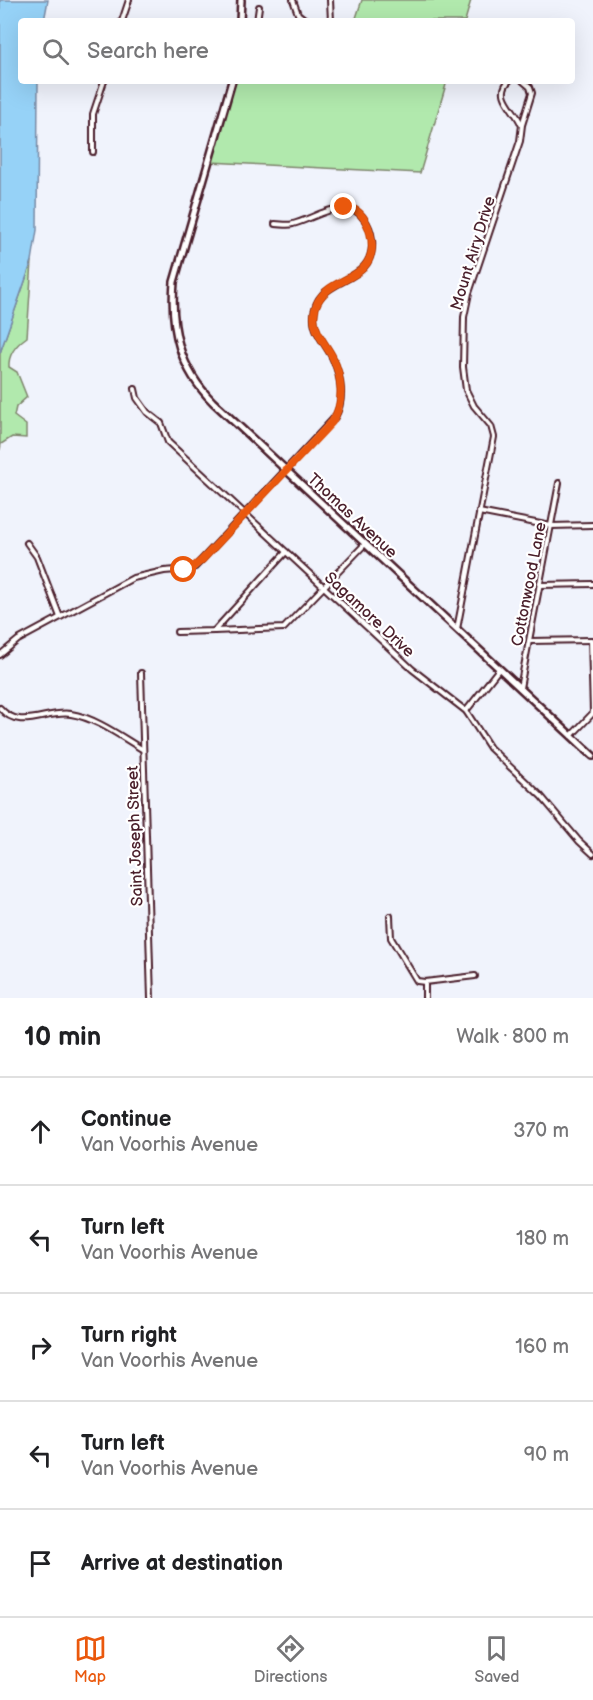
<!DOCTYPE html>
<html lang="en">
<head>
<meta charset="utf-8">
<style>
  :root { --surface:#fff; --page:#f2f2f2; --text:#202124; --muted:#757577; --line:#e0e0e0; --accent:#ea580c }
  body { margin:0; font-family:"Balsamiq Sans",sans-serif; background:var(--page); color:var(--text) }
  .stop { position:absolute; width:18px; height:18px; margin:-14px; border:4px solid #ea580c; border-radius:50%; background:#fff }
  .stop.end { background:#ea580c; border-color:#fff; box-shadow:0 2px 6px #0008 }
  .list { margin:0; padding:0; list-style:none }
  h2 { display:flex; justify-content:space-between; align-items:center; height:78px; margin:0; padding:0 24px; font-size:26px }
  h2 small { font-size:20px; font-weight:400; color:var(--muted) }
  .list li { display:grid; grid-template-columns:39px 1fr auto; gap:18px; align-items:center; box-sizing:border-box; height:108px; padding:0 24px; border-top:2px solid var(--line) }
  .list b { display:block; font-size:22px; white-space:nowrap }
  .list p { margin:0; font-size:20px; white-space:nowrap; color:var(--muted) }
  .list em { font-size:20px; font-style:normal; color:var(--muted) }
  .icon { flex:none; width:33px; height:33px; fill:none; stroke:currentColor; stroke-width:2; stroke-linecap:round; stroke-linejoin:round }
  .map { position:relative; flex:none; width:593px; height:998px; overflow:hidden }
  .search { position:absolute; background:var(--surface); box-shadow:0 6px 24px #0002; left:18px; right:18px; top:18px; height:66px; display:flex; align-items:center; gap:15px; box-sizing:border-box; padding:0 21px; border-radius:6px; color:var(--muted); font-size:22px }
  .sheet { height:618px; background:var(--surface) }
  nav { display:flex; justify-content:space-around; align-items:center; box-sizing:border-box; height:84px; border-top:2px solid var(--line); background:var(--surface); font-size:16px; color:var(--muted) }
  nav a { display:grid; justify-items:center; gap:3px }
  nav .on { color:var(--accent) }
  .map>svg:first-child { display:block }
  .green { fill:#b1e9ad; stroke:#7e846c; stroke-width:1.5 }
  .water { fill:#96d2f7; stroke:#788aa5; stroke-width:1.5 }
  .lines { fill:none; stroke-linecap:round; stroke-linejoin:round }
  .minor-casing { stroke:#4a1f2b; stroke-width:8 }
  .secondary-casing { stroke:#4a1f2b; stroke-width:10 }
  .minor { stroke:#fff; stroke-width:4 }
  .secondary { stroke:#fff; stroke-width:5 }
  .route { stroke:#ea580c; stroke-width:8 }
  .labels { text-anchor:middle; stroke-width:4.5; stroke-linejoin:round; paint-order:stroke }
  .street-label { font-size:16px; fill:#4a1f2b; stroke:#fff }
</style>
</head>
<body>
<div class="map">
<svg width="593" height="998" viewBox="0 0 593 998">
  <rect width="100%" height="100%" fill="#f0f3fc"/>
  <filter id="ink" filterUnits="userSpaceOnUse"><feTurbulence type="fractalNoise" baseFrequency=".0167" numOctaves="2"/><feDisplacementMap in="SourceGraphic" scale="12" xChannelSelector="R" yChannelSelector="G"/><feConvolveMatrix kernelMatrix="1 2 1 2 8 2 1 2 1" color-interpolation-filters="sRGB"/></filter>
  <g filter="url(#ink)">
    <g class="green">
      <polygon points="362,0 471,0 465,21 355,21"/>
      <polygon points="233,81 447,81 420,173 210,162"/>
      <path d="M32 261 27 337C17 344 8 354 9 367L17 372 27 397 16 407 14 416 26 425V438L12 437 1 444 0 450V353Z"/>
    </g>
    <polygon class="water" points="0,0 48,0 44,21 21,21 21,81 38,81 37,230 32,261 0,353"/>
    <g class="lines">
      <defs>
        <g id="minor">
          <polyline points="293,0 298,14 307,21"/>
          <polyline points="330,0 331,21"/>
          <polyline points="122,21 129,0"/>
          <polyline points="257,21 259,7"/>
          <path d="M509 81C494 95 516 110 521 124"/>
          <polyline points="93,152 93,114 104,81"/>
          <polyline points="135,389 137,398 147,412 161,423 168,442 412,669 466,711 490,748 541,796 579,841 593,854"/>
          <polyline points="479,512 551,526 593,525"/>
          <polyline points="27,543 37,557 60,617"/>
          <polyline points="541,585 593,584"/>
          <polyline points="457,629 494,437 491,426 474,406 466,390 463,367 464,317 469,293 520,141 522,125 532,93 530,87 523,81"/>
          <polyline points="214,631 284,628 365,544"/>
          <polyline points="177,632 214,631 286,552"/>
          <polyline points="530,641 592,640"/>
          <path d="M0 655 18 640 133 578 164 571 189 569 195 567 335 417C345 400 341 376 333 359 327 345 314 334 314 318 313 274 376 288 372 240 371 232 369 225 364 219 347 194 316 218 293 224 288 226 281 224 275 224"/>
          <polyline points="141,673 151,998"/>
          <polyline points="520,688 559,483"/>
          <path d="M0 708C20 732 46 710 71 714 96 718 120 736 142 749"/>
          <polyline points="466,711 499,669"/>
          <polyline points="571,736 593,713 591,640"/>
          <polyline points="390,916 391,938 417,981 425,982 475,976"/>
          <polyline points="425,982 425,998"/>
        </g>
        <g id="secondary">
          <polyline points="240,21 241,0"/>
          <path d="M232 81 174 282C170 329 180 369 213 402L593 756"/>
        </g>
      </defs>
      <use href="#minor" class="minor-casing"/>
      <use href="#secondary" class="secondary-casing"/>
      <use href="#minor" class="minor"/>
      <use href="#secondary" class="secondary"/>
    </g>
  </g>
  <g class="lines" filter="url(#ink)">
    <path class="route" d="M184 570 192 568 202 560 332 422C345 403 342 376 332 356 323 340 309 326 316 306 326 276 370 283 372 247 372 237 370 229 365 220 360 212 354 207 344 207"/>
  </g>
  <g class="labels">
    <g class="street-label">
      <text transform="translate(472 253) rotate(-73)" y="6">Mount Airy Drive</text>
      <text transform="translate(353 515) rotate(43)" y="6">Thomas Avenue</text>
      <text transform="translate(528 584) rotate(-79)" y="6">Cottonwood Lane</text>
      <text transform="translate(370 614) rotate(43)" y="6">Sagamore Drive</text>
      <text transform="translate(134 836) rotate(-92)" y="6">Saint Joseph Street</text>
    </g>
  </g>
</svg>
<div class="stop" style="left:184px;top:570px"></div>
<div class="stop end" style="left:344px;top:207px"></div>
<div class="search"><svg class="icon" aria-label="search" viewBox="0 0 24 24"><circle cx="10" cy="10" r="6"/><path d="M15 15l6 6"/></svg>Search here</div>
</div>
<section class="sheet">
<h2>10 min<small>Walk · 800 m</small></h2>
<ul class="list">
<li><svg class="icon" aria-label="ahead" viewBox="0 0 24 24"><path d="M12 20V5M6 11l6-6 6 6"/></svg><div><b>Continue</b><p>Van Voorhis Avenue</p></div><em>370 m</em></li>
<li><svg class="icon" aria-label="left" viewBox="0 0 24 24"><path d="M17 20v-9H6M10 6l-5 5 5 5"/></svg><div><b>Turn left</b><p>Van Voorhis Avenue</p></div><em>180 m</em></li>
<li><svg class="icon" aria-label="right" viewBox="0 0 24 24"><path d="M7 20v-9h11M14 6l5 5-5 5"/></svg><div><b>Turn right</b><p>Van Voorhis Avenue</p></div><em>160 m</em></li>
<li><svg class="icon" aria-label="left" viewBox="0 0 24 24"><path d="M17 20v-9H6M10 6l-5 5 5 5"/></svg><div><b>Turn left</b><p>Van Voorhis Avenue</p></div><em>90 m</em></li>
<li><svg class="icon" aria-label="arrive" viewBox="0 0 24 24"><path d="M6 21V4h12l-3 4 3 4H6"/></svg><div><b>Arrive at destination</b></div></li>
</ul>
</section>
<nav>
<a class="on"><svg class="icon" aria-label="map" viewBox="0 0 24 24"><path d="M3 6l6-2 6 2 6-2v14l-6 2-6-2-6 2zM9 4v14M15 6v14"/></svg>Map</a>
<a><svg class="icon" aria-label="directions" viewBox="0 0 24 24"><path d="M12 3l9 9-9 9-9-9zM9 14v-3h6M13 9l2 2-2 2"/></svg>Directions</a>
<a><svg class="icon" aria-label="saved" viewBox="0 0 24 24"><path d="M7 4h10v16l-5-4-5 4z"/></svg>Saved</a>
</nav>
</body>
</html>
